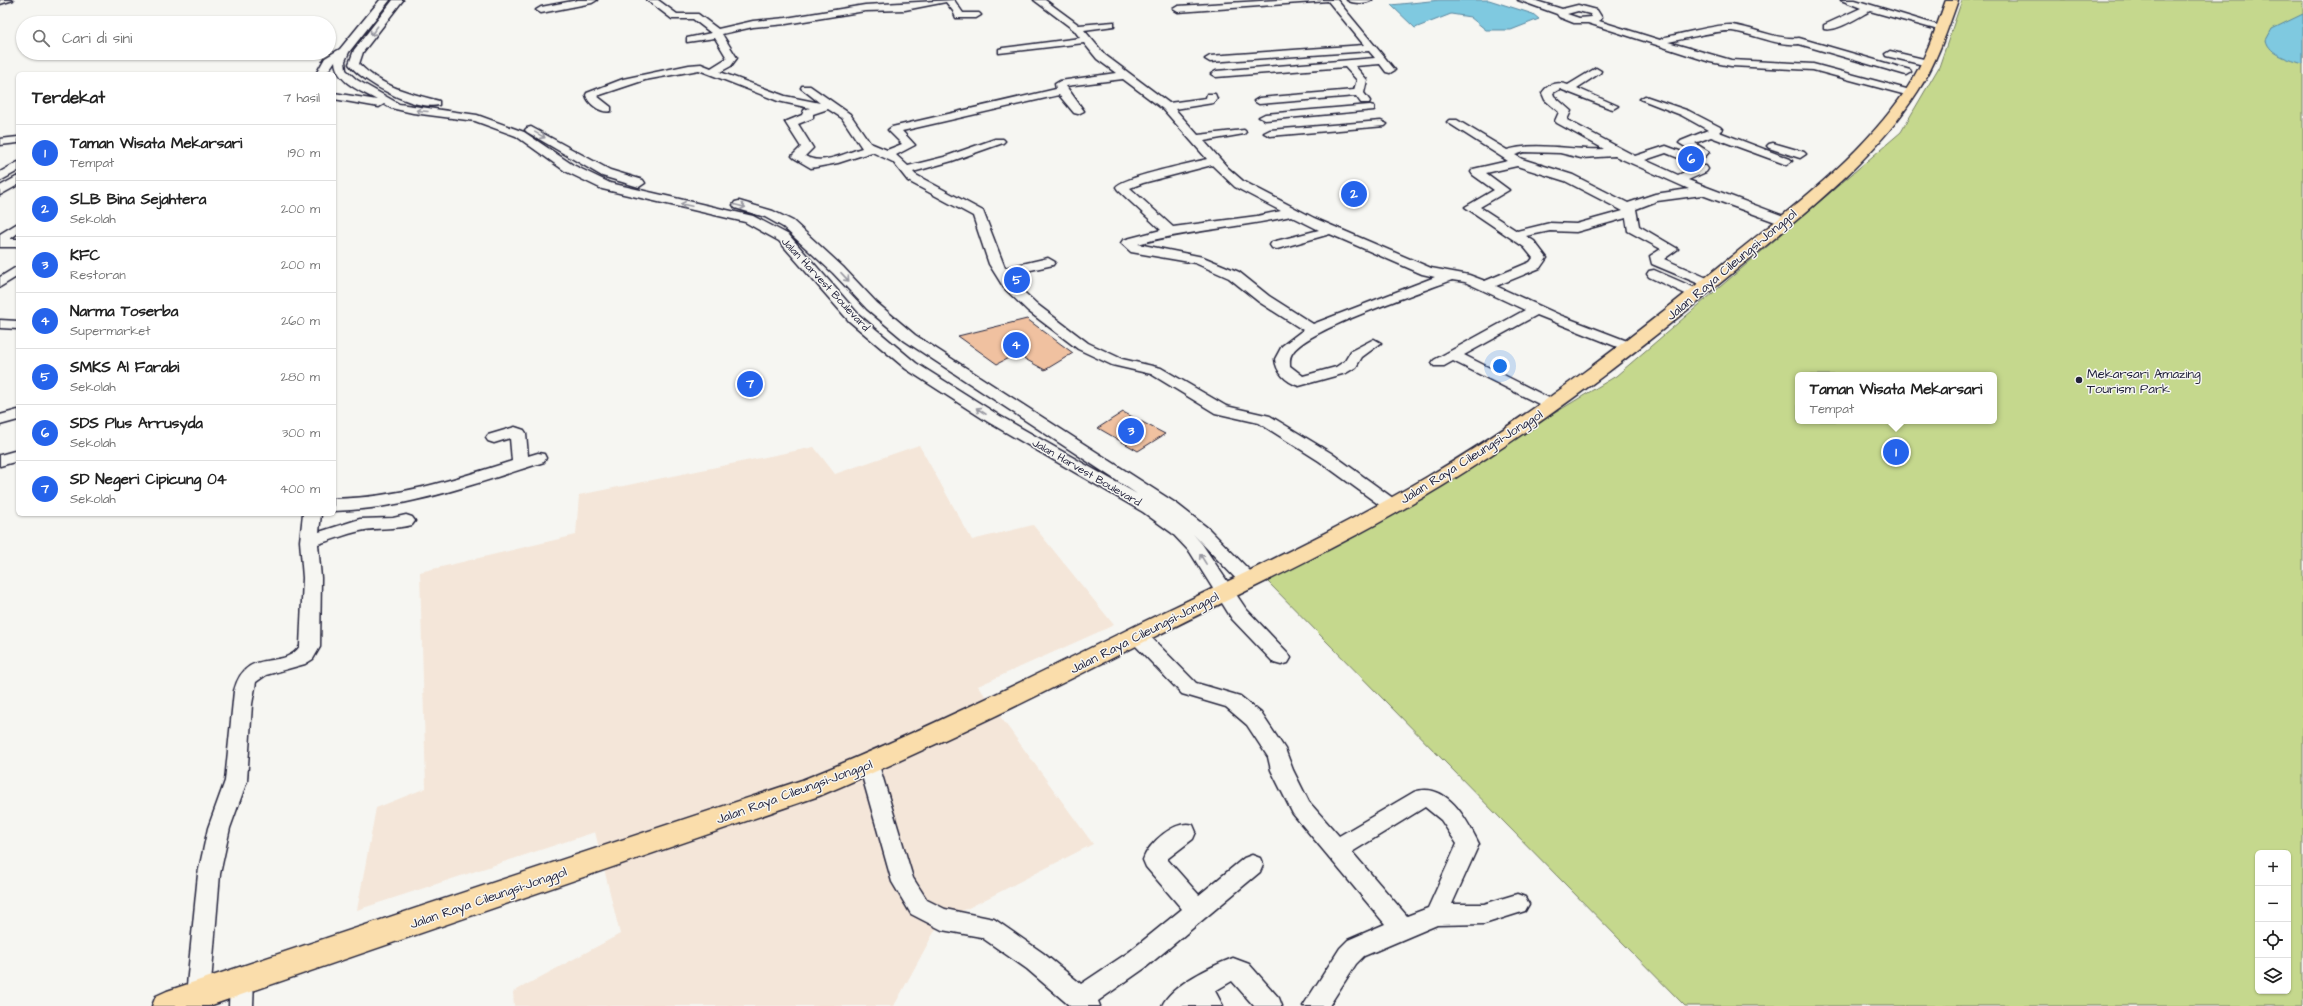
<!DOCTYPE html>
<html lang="id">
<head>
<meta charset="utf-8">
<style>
  :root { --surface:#fff; --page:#f6f6f6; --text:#222; --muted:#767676; --line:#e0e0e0; --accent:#2563eb }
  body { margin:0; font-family:"Architects Daughter",sans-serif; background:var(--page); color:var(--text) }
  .controls { position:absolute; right:12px; bottom:12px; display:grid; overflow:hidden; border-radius:6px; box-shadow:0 1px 3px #0004 }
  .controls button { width:36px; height:36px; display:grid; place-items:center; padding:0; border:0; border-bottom:1px solid var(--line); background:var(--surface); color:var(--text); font:20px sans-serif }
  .you { position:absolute; left:1500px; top:366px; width:14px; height:14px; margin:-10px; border:3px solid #fff; border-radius:50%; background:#1a73e8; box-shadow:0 0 0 6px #1a73e833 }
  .badge { display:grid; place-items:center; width:26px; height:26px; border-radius:50%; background:var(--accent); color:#fff; font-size:13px; font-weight:700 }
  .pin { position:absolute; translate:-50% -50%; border:2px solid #fff; box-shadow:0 1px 4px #0006 }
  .popup { position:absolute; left:1795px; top:372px; width:202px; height:52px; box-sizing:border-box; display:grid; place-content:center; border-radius:6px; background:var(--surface); filter:drop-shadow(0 1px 3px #0005); font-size:13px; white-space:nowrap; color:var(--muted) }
  .popup b { font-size:15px; color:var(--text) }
  .popup::after { content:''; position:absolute; left:50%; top:100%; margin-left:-8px; border:8px solid transparent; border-top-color:var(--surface) }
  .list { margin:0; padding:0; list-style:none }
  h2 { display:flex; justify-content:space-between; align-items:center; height:52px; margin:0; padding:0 16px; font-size:17px }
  h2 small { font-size:13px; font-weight:400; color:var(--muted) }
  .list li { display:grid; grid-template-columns:26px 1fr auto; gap:12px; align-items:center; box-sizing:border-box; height:56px; padding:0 16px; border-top:1px solid var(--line) }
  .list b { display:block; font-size:15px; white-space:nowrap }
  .list p { margin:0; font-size:13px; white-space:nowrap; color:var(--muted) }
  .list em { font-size:13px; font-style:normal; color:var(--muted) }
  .icon { flex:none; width:22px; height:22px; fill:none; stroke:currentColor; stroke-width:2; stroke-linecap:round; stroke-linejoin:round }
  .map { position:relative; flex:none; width:2303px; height:1006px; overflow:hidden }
  .search { position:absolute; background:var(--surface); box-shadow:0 1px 3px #0004; left:16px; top:16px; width:320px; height:44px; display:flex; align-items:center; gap:10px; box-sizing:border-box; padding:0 14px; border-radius:22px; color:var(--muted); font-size:15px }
  .panel { position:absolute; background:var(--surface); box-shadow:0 1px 3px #0004; left:16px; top:72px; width:320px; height:444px; border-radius:6px }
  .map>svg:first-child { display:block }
  .built { fill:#f4e6d9 }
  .green { fill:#c5d88d; stroke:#747d64; fill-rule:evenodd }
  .water { fill:#7fc9e0; stroke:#5a869e }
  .building { fill:#f0c1a0; stroke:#22223b }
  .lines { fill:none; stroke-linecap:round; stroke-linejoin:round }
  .minor-casing { stroke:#22223b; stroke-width:3 }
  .major-casing { stroke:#22223b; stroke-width:3 }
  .minor { fill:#f6f6f2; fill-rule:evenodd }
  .major { fill:#faddab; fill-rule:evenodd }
  .oneway { stroke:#9797a0 }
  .poi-dot { fill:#22223b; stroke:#f6f6f2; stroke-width:1.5 }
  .labels { text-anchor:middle; stroke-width:3; stroke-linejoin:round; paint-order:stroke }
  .far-street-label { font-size:11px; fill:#22223b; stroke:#f6f6f2 }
  .street-label { font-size:13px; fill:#22223b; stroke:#f6f6f2 }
  .poi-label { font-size:13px; fill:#22223b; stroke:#f6f6f2; text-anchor:start }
</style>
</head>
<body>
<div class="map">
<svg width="2303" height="1006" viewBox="0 0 2303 1006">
  <rect width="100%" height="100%" fill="#f6f6f2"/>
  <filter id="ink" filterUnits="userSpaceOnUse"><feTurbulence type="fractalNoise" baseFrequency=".025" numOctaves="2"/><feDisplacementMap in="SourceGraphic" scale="8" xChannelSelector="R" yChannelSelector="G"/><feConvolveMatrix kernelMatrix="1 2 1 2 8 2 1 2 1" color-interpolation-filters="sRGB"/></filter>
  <g filter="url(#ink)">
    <polygon class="built" points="919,445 972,540 1033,525 1114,625 978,686 1093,844 939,923 894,1006 514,1006 513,992 620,934 595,832 357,910 376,808 426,788 420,572 576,535 579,495 814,447 835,474"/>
    <path class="green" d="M1962 0H2303V1006H1685L1267 581 1363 529 1616 376 1901 132 1939 67ZM1798 375H1994V421H1798ZM2258 853H2288V991H2258Z"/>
    <g class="water">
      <polygon points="1440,0 1489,0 1533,14 1539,19 1511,30 1486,30 1470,17 1451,14 1415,28 1391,5"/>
      <path d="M2303 14V64C2291 60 2269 55 2266 40L2272 29Z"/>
    </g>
    <g class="building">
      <polygon points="1027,319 1073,353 1045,370 1016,354 997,364 958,336"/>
      <polygon points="1123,412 1165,434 1138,451 1098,428"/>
    </g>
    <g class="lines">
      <defs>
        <g id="minor">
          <polygon points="0,0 13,0 0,4"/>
          <path d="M380 0H390L349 52 345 61 346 70 357 80 399 104 477 115 524 132 573 165 610 183 753 216 789 235 859 315 916 363 1000 416 1137 494 905 341 867 309 833 273 783 227 765 217 735 208 733 205 735 202 739 201 773 211 793 221 843 267 877 303 915 335 1177 504 1209 529 1254 575 1257 580 1254 585 1248 586 1242 585 1193 534 1202 544 1246 609 1288 653 1291 658 1288 663 1281 665 1274 663 1232 619 1190 552 1172 533 1143 512 988 422 906 369 849 321 779 241 745 222 602 189 565 171 516 136 475 121 413 113 391 108 384 104 379 107 334 99V93L377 100C361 91 336 82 335 61L326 74H316L325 58 340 49Z"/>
          <path d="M393 0H403L363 52 359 64C382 87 409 93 439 101V105C416 111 363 83 349 64L354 50Z"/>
          <polygon points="578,0 597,0 592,3 541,13 536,10 541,7"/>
          <path d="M647 0H658L677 14H698L718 29 753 21 786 18 865 5 954 0 963 13H979L981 15 976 18H956L953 11 946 2 905 10 865 11 786 24 753 27 722 34 737 58 731 66 720 72 785 96 820 103 801 88 802 86H810L850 114 870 143 887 150 902 144 888 130 892 127 1056 89 1055 84 1060 81 1116 73 1097 59 1084 43 999 53V49L1003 48 1080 38 1074 30 1034 0H1045L1079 25 1114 22V26L1084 30 1105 55 1169 103 1206 98 1207 94H1215L1217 99 1213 103 1175 109 1198 135 1244 130 1246 132 1244 134 1204 141 1228 168 1243 181 1314 218 1431 268 1469 275 1485 281 1530 262 1533 258 1524 247 1465 207 1494 190 1473 175 1471 172 1473 169 1508 161 1447 122 1449 120H1457L1507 150C1539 141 1571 151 1604 149L1557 123 1555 121 1559 112 1545 100 1542 93C1548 84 1557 81 1568 85L1596 68 1601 71 1600 73 1577 88 1618 106 1613 109 1609 108 1560 89 1553 93 1554 96 1571 111 1567 120 1635 156 1666 146 1690 155 1694 152 1679 143 1681 141 1708 130 1681 115 1640 99 1645 96 1689 111 1720 127 1722 129 1719 132 1790 159 1792 161 1786 165 1782 163 1711 137 1695 143 1709 152C1697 168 1681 159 1666 153L1645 160 1678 175 1698 166H1706L1708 169 1706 172 1688 180 1789 218 1791 221 1785 225 1781 224 1702 195 1657 201 1636 209 1639 226 1678 249 1664 259 1714 281 1716 284 1709 288 1652 264 1650 256 1661 249 1628 231 1626 218 1576 232 1550 231 1526 236 1534 241 1547 258 1540 268 1496 286 1562 316 1635 344 1637 347 1635 350H1625L1537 315 1464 355 1557 402 1560 405 1557 408H1547L1453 361 1444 366H1434L1432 363 1434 360 1525 310 1465 282 1452 280C1419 293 1310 328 1293 352 1289 357 1290 361 1290 366L1303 376 1336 367 1345 361 1351 351 1374 339 1381 343 1362 357 1356 367 1346 373 1299 386C1286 382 1276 372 1275 359L1282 346 1303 330 1259 302 1229 278 1195 263 1131 252 1121 243 1123 240 1161 230 1118 190 1116 187C1123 177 1192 163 1207 159L1163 109 1123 79 1066 86 1084 111 1078 114 1074 113 1059 95 902 131 915 145 896 155 908 166 944 157 995 139H1003L1005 141 1003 143 952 161 913 172 916 175 983 211 1005 268 1048 258 1055 262 1053 265 1009 275 1014 283 1038 305 1088 343 1122 359 1161 368 1226 406 1270 416 1331 453 1397 501 1400 505 1397 509 1391 511 1385 509 1319 461 1259 423 1215 413 1151 374 1112 365 1078 349 1028 311 1004 288 989 264 973 216 908 181 893 162 872 152 838 163 811 168 794 158 792 156 801 147 785 122 802 115 804 110 810 108 778 101 699 70 645 80 597 96 611 107V111C602 114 588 104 586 95L587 93 623 79 689 65 701 64 711 68 727 58 715 38 687 42V38L711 33 693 19H672ZM828 109 842 118 862 148C845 153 822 166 805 156L813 148 798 124 813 118V114ZM1524 152 1560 153 1581 158 1615 156 1689 189 1655 194 1628 203 1573 175 1522 159 1515 155ZM1212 165 1235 187 1281 211 1257 216 1173 227 1130 188 1143 183ZM1517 166 1565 181 1623 211 1576 224 1550 223 1517 231 1480 207 1509 190 1486 173ZM1291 216 1319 230 1272 242 1270 245 1272 248 1277 249 1330 234 1422 274 1435 277 1313 324 1269 296 1239 272 1203 257 1138 244C1188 230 1240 228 1291 216Z"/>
          <polygon points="1278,0 1337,0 1395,70 1390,73 1386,72 1380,64 1355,66 1367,80 1364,93 1370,101 1369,103 1361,103 1356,96 1259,104 1254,101 1259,98 1354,90 1357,80 1345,67 1216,77 1211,74 1216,71 1375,58 1369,51 1210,62 1205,59 1210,56 1364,45 1328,1 1178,12 1173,9 1178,6"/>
          <path d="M1347 0H1372C1366 4 1353 4 1347 0Z"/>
          <path d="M1518 0H1533L1562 9 1578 5 1597 10 1602 18 1599 21 1660 40 1665 37C1682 34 1717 24 1732 25 1755 28 1776 40 1799 38L1910 70 1911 72 1906 75 1799 44C1775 46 1755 34 1732 31 1717 30 1684 39 1668 42L1731 60 1813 64 1914 91 1915 93 1910 96 1813 70 1731 66 1710 62 1588 23H1574L1559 17 1557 14ZM1578 11 1590 14 1592 17 1579 18 1567 14Z"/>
          <path d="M1841 0H1855L1947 28 1942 31 1870 11C1858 17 1837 32 1824 29V25L1861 8Z"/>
          <polygon points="1890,51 1932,61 1933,63 1928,66 1886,56 1885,54"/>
          <polygon points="1370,105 1374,106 1374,110 1265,120 1259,117 1265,114"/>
          <polygon points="1381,121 1387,124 1385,126 1270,136 1264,133 1270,130"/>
          <polygon points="531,127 610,170 643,180 645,183 639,187 602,176 527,132 525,130 527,128"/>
          <polygon points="18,137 18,143 0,145 0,139"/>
          <polygon points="1773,143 1804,152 1806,154 1800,158 1769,148 1767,146 1769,144"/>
          <polygon points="18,162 18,171 0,181 0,172"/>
          <polygon points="18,176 18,185 0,195 0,186"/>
          <polygon points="18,223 18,233 10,239 18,239 18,247 0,247 0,234"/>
          <polygon points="18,266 18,276 0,287 0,277"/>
          <polygon points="1654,270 1702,291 1704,294 1702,297 1692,297 1649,277 1647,274 1649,271"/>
          <polygon points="0,320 18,321 18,329 0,328"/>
          <polygon points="18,410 18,420 0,425 0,415"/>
          <path d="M515 427 524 430 526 433 528 456 538 453 544 454 546 458 544 462C475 484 407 509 334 511V499C396 498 453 480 512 461L510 438 494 443 488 441 486 438 488 435Z"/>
          <polygon points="18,450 18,461 0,466 0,455"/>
          <path d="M303 514H321L319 532 360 519 393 518 406 515 412 517 415 521 412 525C393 530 377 527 360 531 346 534 332 540 318 544L321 578 320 647 313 659 305 664 266 675 256 682 252 704 247 781 230 828 220 874 210 995 207 1003 200 1006 189 1003 186 995 198 874 208 828 225 781 234 691C246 645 283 672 300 646L303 578 300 541Z"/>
          <path d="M1137 628 1144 630 1196 683 1240 696 1261 713 1285 749 1293 770 1309 802 1339 836 1414 792C1447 781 1467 820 1479 844L1452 904H1484L1517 894 1525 897 1529 904 1525 911 1484 924 1437 925 1364 956 1356 964 1329 1006H1303L1340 948 1348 940 1385 924 1293 814 1271 770 1268 757 1247 725 1226 707 1182 694 1130 640 1127 635 1130 630ZM1425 807 1441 820 1457 844 1428 908 1407 916 1352 852Z"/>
          <path d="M869 756 876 759 879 765 913 878 927 900 945 909 994 919 1043 953 1081 984 1129 952 1182 909 1146 867 1143 860C1148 844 1175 819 1193 825L1196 832 1193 839 1167 859 1199 895 1244 858 1252 855 1260 858 1263 865 1260 872 1145 968 1098 1001 1100 1006H1070L1027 969 981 937 942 930 911 914 892 882 859 765 862 759Z"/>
          <path d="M1233 958 1249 964 1279 998 1282 1006H1254L1232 981 1215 991 1223 1006H1162C1171 985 1212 966 1233 958Z"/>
          <polygon points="242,968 251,971 254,979 253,1006 229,1006 230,979 233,971"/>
        </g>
        <path id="major" d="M1946 0H1958C1947 31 1936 64 1918 91 1872 163 1801 216 1736 270 1643 347 1547 422 1444 485 1351 542 1251 588 1154 637 1044 693 933 748 819 796L209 1006H152L156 996 167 991 802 780C916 734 1026 680 1137 625 1234 578 1334 532 1427 477 1533 415 1631 338 1726 261 1790 209 1859 159 1906 90 1924 63 1935 31 1946 0Z"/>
      </defs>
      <use href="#minor" class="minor-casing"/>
      <use href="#major" class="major-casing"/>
      <use href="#minor" class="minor"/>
      <use href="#major" class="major"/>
    </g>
    <defs><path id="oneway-shaft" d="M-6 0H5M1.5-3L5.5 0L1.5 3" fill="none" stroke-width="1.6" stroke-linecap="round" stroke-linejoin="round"/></defs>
    <g class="oneway">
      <use href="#oneway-shaft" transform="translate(374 31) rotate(127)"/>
      <use href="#oneway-shaft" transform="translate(422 111) rotate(-175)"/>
      <use href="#oneway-shaft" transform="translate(540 135) rotate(29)"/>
      <use href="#oneway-shaft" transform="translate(686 205) rotate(-168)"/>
      <use href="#oneway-shaft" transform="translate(740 206) rotate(14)"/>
      <use href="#oneway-shaft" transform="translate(845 277) rotate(47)"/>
      <use href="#oneway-shaft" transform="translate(981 411) rotate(-147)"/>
      <use href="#oneway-shaft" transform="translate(1203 559) rotate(-122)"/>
    </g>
  </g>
  <circle class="poi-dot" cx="2079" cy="380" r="4"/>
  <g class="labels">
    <g class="far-street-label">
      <text transform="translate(826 284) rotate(47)" y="4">Jalan Harvest Boulevard</text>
      <text transform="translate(1087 472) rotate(30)" y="4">Jalan Harvest Boulevard</text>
    </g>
    <g class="street-label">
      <text transform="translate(1731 264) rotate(-40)" y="5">Jalan Raya Cileungsi-Jonggol</text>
      <text transform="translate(1471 456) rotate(-32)" y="5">Jalan Raya Cileungsi-Jonggol</text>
      <text transform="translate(1144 632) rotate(-27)" y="5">Jalan Raya Cileungsi-Jonggol</text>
      <text transform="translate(794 791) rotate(-20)" y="5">Jalan Raya Cileungsi-Jonggol</text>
      <text transform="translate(488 897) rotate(-19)" y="5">Jalan Raya Cileungsi-Jonggol</text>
    </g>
    <g class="poi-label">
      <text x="2087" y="378">Mekarsari Amazing<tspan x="2087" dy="15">Tourism Park</tspan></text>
    </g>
  </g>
</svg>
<div class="controls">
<button>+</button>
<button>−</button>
<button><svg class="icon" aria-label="locate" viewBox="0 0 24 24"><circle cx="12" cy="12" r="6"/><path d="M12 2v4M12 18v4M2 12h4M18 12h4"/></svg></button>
<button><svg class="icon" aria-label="layers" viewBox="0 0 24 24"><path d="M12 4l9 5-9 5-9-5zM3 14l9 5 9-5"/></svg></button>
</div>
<div class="you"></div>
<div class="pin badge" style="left:1896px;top:452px">1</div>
<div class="popup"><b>Taman Wisata Mekarsari</b>Tempat</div>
<div class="pin badge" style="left:1354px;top:194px">2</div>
<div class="pin badge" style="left:1131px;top:431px">3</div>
<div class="pin badge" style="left:1016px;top:345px">4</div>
<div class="pin badge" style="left:1017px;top:280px">5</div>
<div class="pin badge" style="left:1691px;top:159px">6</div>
<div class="pin badge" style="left:750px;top:384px">7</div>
<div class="search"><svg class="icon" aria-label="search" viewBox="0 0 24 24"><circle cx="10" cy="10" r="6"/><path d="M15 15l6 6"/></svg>Cari di sini</div>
<section class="panel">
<h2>Terdekat<small>7 hasil</small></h2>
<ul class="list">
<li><span class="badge">1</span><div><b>Taman Wisata Mekarsari</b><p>Tempat</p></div><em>190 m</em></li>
<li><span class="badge">2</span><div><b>SLB Bina Sejahtera</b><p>Sekolah</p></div><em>200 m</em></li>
<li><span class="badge">3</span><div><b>KFC</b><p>Restoran</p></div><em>200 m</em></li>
<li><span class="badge">4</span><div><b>Narma Toserba</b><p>Supermarket</p></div><em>260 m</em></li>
<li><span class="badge">5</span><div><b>SMKS Al Farabi</b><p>Sekolah</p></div><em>280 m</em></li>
<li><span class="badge">6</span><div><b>SDS Plus Arrusyda</b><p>Sekolah</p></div><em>300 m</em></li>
<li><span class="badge">7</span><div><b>SD Negeri Cipicung 04</b><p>Sekolah</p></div><em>400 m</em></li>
</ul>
</section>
</div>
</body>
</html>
